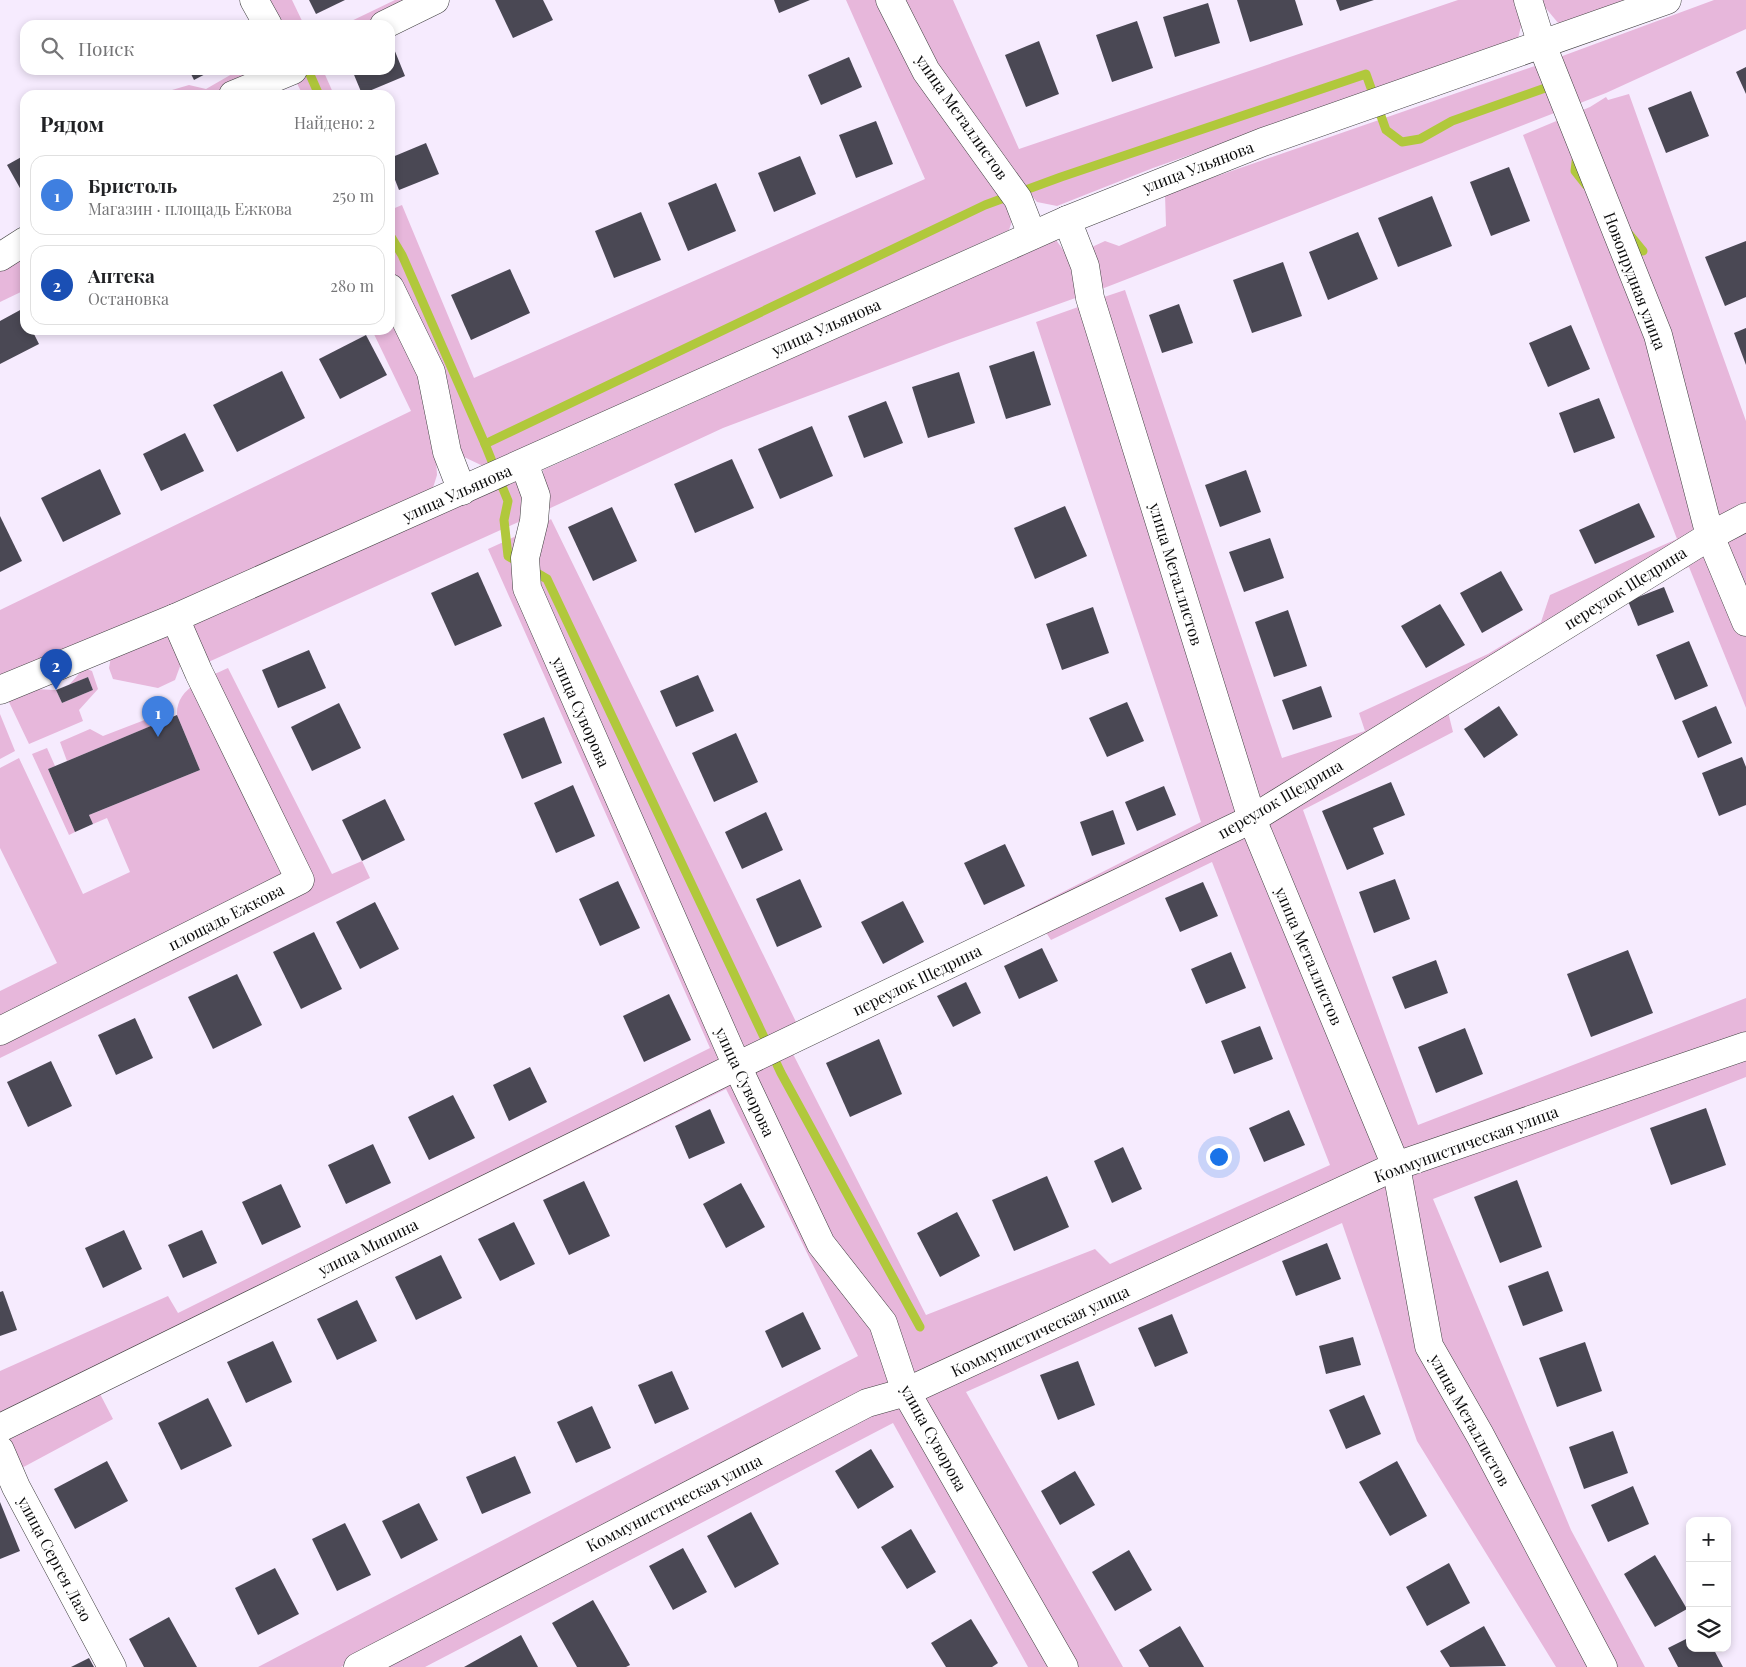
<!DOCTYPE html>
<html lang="ru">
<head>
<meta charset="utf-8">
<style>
  :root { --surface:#fff; --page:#f6f6f6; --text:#202124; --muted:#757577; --line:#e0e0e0; --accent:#2952b6 }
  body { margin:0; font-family:"Playfair Display",serif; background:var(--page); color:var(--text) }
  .controls { position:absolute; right:15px; bottom:15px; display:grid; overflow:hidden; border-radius:10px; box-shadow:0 2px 8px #0003 }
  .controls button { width:45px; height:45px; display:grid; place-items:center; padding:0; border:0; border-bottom:1px solid var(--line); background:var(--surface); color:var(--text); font:25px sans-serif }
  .you { position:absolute; left:1218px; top:1156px; width:18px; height:18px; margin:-12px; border:4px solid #fff; border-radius:50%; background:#1a73e8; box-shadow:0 0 0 8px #1a73e833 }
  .badge { display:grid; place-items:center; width:32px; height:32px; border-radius:50%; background:var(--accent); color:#fff; font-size:16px; font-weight:700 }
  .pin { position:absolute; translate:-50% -41px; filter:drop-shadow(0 1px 2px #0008) }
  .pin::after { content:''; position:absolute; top:26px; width:18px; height:15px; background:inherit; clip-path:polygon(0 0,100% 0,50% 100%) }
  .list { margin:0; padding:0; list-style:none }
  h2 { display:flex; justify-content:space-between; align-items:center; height:65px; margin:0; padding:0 20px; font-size:21px }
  h2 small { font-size:16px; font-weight:400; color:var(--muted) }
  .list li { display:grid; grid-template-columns:32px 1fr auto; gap:15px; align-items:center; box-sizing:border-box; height:80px; margin:0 10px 10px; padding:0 10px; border:1px solid var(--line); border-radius:15px }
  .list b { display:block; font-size:19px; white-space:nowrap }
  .list p { margin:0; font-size:16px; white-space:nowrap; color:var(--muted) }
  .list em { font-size:16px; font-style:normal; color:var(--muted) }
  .icon { flex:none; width:28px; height:28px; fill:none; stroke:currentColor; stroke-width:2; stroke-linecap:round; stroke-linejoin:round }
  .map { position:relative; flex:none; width:1746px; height:1667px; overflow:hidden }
  .search { position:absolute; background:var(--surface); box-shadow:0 2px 8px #0003; left:20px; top:20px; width:375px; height:55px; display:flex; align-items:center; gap:12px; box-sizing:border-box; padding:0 18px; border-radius:15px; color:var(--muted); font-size:19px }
  .panel { position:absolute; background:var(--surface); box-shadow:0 2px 8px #0003; left:20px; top:90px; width:375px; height:245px; border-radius:15px }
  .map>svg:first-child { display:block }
  .green { fill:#e7b7db; fill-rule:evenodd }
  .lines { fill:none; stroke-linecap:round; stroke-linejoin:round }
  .stream { stroke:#b1c83c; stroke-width:9 }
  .building { fill:#4a4854 }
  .minor-casing { stroke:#3f3f3f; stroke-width:29 }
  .minor { stroke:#fff; stroke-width:28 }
  .labels { text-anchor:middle; stroke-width:5; stroke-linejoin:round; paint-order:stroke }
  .street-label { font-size:16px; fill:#0c0c0c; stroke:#fff }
</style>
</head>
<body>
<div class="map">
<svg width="1746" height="1667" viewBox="0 0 1746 1667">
  <rect width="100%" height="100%" fill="#f6ebfe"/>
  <g class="green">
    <polygon points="263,0 292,0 304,25 276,25"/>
    <polygon points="395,0 426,0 376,25 343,25"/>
    <polygon points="846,0 883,0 1014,215 1009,230 483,466 462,456 440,373 390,271 390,210 402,205 474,378 925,179"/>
    <polygon points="898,0 953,0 1019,149 1458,0 1518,0 1523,17 1518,39 1153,168 1057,206 1037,202 995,153 932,67"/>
    <polygon points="1542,0 1625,0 1559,24 1544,6"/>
    <polygon points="1714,0 1746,0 1746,29 1606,93 1099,290 1092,247 1105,241 1119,246 1166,226 1165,194 1549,61"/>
    <polygon points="239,70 277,70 221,95 155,95 189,85 206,89"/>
    <polygon points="306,70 323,70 334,95 303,95 293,76"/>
    <polygon points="1629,94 1746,421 1746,509 1704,533 1257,812 1101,298 1125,290 1282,758 1365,731 1359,713 1488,654 1541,622 1550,595 1677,539 1523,135 1590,107 1606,97 1608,100"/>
    <polygon points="1056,240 1074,265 1081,296 949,343 723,428 544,511 545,491 543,470"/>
    <polygon points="25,250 25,290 0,302 0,266"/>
    <polygon points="390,305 424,375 436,457 437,475 432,491 169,605 0,676 0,610 411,411 372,330 390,330"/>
    <polygon points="1081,306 1243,818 742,1055 535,587 543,525 551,519 798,1026 1201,822 1036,322"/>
    <polygon points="519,479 526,498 525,519 204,664 190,625"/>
    <polygon points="1746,523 1746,606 1717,539"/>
    <polygon points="525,532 518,557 728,1061 0,1422 0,1371 168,1296 178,1313 710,1048 488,549"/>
    <polygon points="1707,545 1746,637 1746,708 1689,567 1627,593"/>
    <polygon points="170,633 182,661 175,680 158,688 113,679 109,668 111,657"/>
    <polygon points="84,668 92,671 98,689 79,710 83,721 29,744 8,700 33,689 56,690 62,703 93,690 88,677 69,685"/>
    <path d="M228 668 332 874 362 861 370 878 0 1058V991L57 963 0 848V768L19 758 83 894 130 872 107 818 93 824 89 815 200 770 177 715C176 687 207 678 228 668Z"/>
    <polygon points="1448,712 1453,732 1303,810 1418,1125 1746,998 1746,1037 1412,1153 1395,1143 1260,820"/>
    <polygon points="0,714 15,751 0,759"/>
    <polygon points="155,716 163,721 67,761 60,742 90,729 103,736"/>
    <polygon points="47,748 55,766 48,769 75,832 69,835 32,754"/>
    <path d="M1248 827 1379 1147 1377 1164 913 1385 829 1242 750 1073ZM1212 862 1330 1165 1110 1264 1095 1249 926 1315 793 1054 1045 931 1051 940Z"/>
    <polygon points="1746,1055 1746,1077 1433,1199 1571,1530 1645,1667 1610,1667 1435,1342 1405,1180 1421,1167"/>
    <polygon points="733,1076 877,1327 896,1387 863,1395 341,1667 258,1667 858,1356 726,1089 100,1394 113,1419 18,1470 0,1433"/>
    <polygon points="1384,1180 1392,1186 1420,1349 1594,1667 1556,1667 1417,1441 1342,1223 966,1392 1123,1667 1075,1667 919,1394"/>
    <polygon points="902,1402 1054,1667 1028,1667 893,1423 425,1667 379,1667 871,1412"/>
  </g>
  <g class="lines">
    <g class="stream">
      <polyline points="308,70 319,95"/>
      <polyline points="1577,154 1575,171 1586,185"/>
      <polyline points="1629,234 1643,251"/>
      <polyline points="390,235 402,255 485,444 508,501 504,520 508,556 547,579 781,1073 920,1327"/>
      <polyline points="485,444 985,205 1061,177 1366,74 1386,130 1402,142 1420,139 1452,121 1548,87 1554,90"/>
    </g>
  </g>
  <g class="building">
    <polygon points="309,0 345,0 316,14"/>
    <polygon points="495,0 543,0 553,20 513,38"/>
    <polygon points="774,0 810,0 779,13"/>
    <polygon points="1237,0 1295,0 1303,25 1250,42"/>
    <polygon points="1336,0 1374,0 1340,11"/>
    <polygon points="1208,3 1220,43 1175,57 1163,17"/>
    <polygon points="1137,21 1153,68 1112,82 1096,35"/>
    <polygon points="390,39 405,76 362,94 352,70 390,70"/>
    <polygon points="1039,41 1059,94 1026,107 1005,55"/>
    <polygon points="849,57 862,87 821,105 808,75"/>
    <polygon points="1746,67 1746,94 1736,72"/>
    <polygon points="189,70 213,70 194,80"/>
    <polygon points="1691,91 1709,136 1666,153 1648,108"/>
    <polygon points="876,121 893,164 856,178 839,135"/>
    <polygon points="426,143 439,174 399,190 390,167 390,158"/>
    <polygon points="25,155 25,197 7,165"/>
    <polygon points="800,156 816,194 774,212 758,173"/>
    <polygon points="1509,167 1530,221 1491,236 1470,182"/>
    <polygon points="716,183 736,231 688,251 668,203"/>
    <polygon points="1432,196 1452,246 1398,267 1378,218"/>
    <polygon points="641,212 661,260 614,278 595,231"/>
    <polygon points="1358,232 1378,279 1328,300 1309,252"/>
    <polygon points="1746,241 1746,297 1725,306 1705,257"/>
    <polygon points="1283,262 1302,316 1252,333 1233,280"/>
    <polygon points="510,269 530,313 471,340 451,295"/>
    <polygon points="1179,304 1193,343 1162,353 1149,315"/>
    <polygon points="22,309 25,315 25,330 32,330 39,344 0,364 0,321"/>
    <polygon points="1571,325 1590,369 1548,387 1529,343"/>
    <polygon points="1746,328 1746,365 1734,333"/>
    <polygon points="366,335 387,375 340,399 319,359"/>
    <polygon points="1034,351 1051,405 1006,419 989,366"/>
    <polygon points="282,371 305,418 237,452 213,405"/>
    <polygon points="959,372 975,423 928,438 912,387"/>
    <polygon points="1599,398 1615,438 1574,453 1559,413"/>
    <polygon points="886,401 903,443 864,458 848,416"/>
    <polygon points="812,426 833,476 780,499 758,449"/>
    <polygon points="185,433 204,471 161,491 143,454"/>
    <polygon points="732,459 754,508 695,533 674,484"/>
    <polygon points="100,469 121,514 63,542 41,498"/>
    <polygon points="1246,470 1261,512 1220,527 1205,485"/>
    <polygon points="1639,503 1655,537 1595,564 1579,530"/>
    <polygon points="1065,506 1087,556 1035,579 1014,528"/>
    <polygon points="612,507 637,561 593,581 568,527"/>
    <polygon points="0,516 22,561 0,572"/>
    <polygon points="1270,538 1284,578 1244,592 1229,552"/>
    <polygon points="1501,571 1523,610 1482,633 1460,593"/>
    <polygon points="478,572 502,626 455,646 431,593"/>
    <polygon points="1664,587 1674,612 1638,626 1628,601"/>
    <polygon points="1440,604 1465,645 1426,668 1401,626"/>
    <polygon points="1093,607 1109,653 1062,670 1046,624"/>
    <polygon points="1288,610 1307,666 1274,677 1255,622"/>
    <polygon points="1689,641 1708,686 1675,700 1656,655"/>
    <polygon points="309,650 326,688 278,708 262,670"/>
    <polygon points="698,675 714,711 676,727 660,691"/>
    <polygon points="88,677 93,690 62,703 56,690"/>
    <polygon points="1321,686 1332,717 1293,730 1282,700"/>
    <polygon points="1127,702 1144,741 1107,757 1089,718"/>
    <polygon points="339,703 361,748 312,771 291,727"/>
    <polygon points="1499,706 1518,735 1484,758 1464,729"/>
    <polygon points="1716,706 1732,743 1698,758 1682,721"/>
    <polygon points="177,715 200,770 89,815 93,824 75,832 48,769"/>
    <polygon points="544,717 562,763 522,779 503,734"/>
    <polygon points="736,733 758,782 714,802 692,753"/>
    <polygon points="1742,757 1746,767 1746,805 1719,816 1702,773"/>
    <polygon points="1391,782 1405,815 1373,828 1384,854 1347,870 1322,811"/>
    <polygon points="573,785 595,836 556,853 534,803"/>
    <polygon points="1164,786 1176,815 1137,831 1125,802"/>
    <polygon points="385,799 405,840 362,861 342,820"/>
    <polygon points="1113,810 1125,844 1092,856 1080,822"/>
    <polygon points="766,812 783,850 742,869 725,832"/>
    <polygon points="1005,844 1025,886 984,905 964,863"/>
    <polygon points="800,879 822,927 777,947 756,899"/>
    <polygon points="1395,879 1410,919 1374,933 1359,892"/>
    <polygon points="618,881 640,928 600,946 579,899"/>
    <polygon points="1203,882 1218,916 1180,932 1165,898"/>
    <polygon points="903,901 924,942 883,964 861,922"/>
    <polygon points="375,902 399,949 360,969 336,922"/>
    <polygon points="314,932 342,989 301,1009 273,952"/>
    <polygon points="1042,948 1058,981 1019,999 1004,966"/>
    <polygon points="1628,950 1653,1013 1591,1037 1567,974"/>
    <polygon points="1231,952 1246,988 1206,1004 1191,969"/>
    <polygon points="1436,960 1448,993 1405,1009 1392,977"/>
    <polygon points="237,974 262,1025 213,1049 188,997"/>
    <polygon points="966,982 981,1013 953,1027 937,996"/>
    <polygon points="669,994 691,1040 644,1062 623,1016"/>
    <polygon points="135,1018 153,1058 116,1075 98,1035"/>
    <polygon points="1260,1026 1273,1059 1234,1074 1221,1041"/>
    <polygon points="1465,1028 1483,1074 1436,1093 1418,1047"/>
    <polygon points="879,1039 902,1094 850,1117 826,1063"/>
    <polygon points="51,1061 72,1106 28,1127 7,1082"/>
    <polygon points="530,1067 547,1102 509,1121 493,1085"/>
    <polygon points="453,1095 475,1138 429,1160 408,1117"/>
    <polygon points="1706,1108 1726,1165 1671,1185 1650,1128"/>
    <polygon points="710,1109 725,1143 689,1159 675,1126"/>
    <polygon points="1289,1110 1305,1145 1264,1162 1249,1128"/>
    <polygon points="373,1144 391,1183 346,1204 328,1165"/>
    <polygon points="1123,1147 1142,1189 1112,1203 1094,1161"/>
    <polygon points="1047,1176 1069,1227 1014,1251 992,1200"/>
    <polygon points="1517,1180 1542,1247 1500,1263 1474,1197"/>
    <polygon points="584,1181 610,1236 569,1255 543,1200"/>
    <polygon points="741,1183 765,1227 726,1248 703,1204"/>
    <polygon points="281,1184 301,1227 262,1245 242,1202"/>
    <polygon points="957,1212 980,1256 940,1277 917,1233"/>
    <polygon points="514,1222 535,1264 500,1281 478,1239"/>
    <polygon points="124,1230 142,1269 103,1288 85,1248"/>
    <polygon points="202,1230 217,1263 183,1278 168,1245"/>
    <polygon points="1327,1243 1341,1279 1296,1296 1282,1261"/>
    <polygon points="441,1255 462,1298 416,1320 395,1277"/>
    <polygon points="1548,1271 1563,1311 1523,1326 1508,1286"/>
    <polygon points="3,1291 17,1330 0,1336 0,1292"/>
    <polygon points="357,1300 377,1341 337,1360 317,1319"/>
    <polygon points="803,1312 821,1349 782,1368 765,1331"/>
    <polygon points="1172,1314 1188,1353 1155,1367 1138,1328"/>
    <polygon points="1353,1337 1361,1365 1326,1374 1319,1346"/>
    <polygon points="273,1341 292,1382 246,1403 227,1362"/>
    <polygon points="1585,1342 1602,1391 1557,1407 1539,1358"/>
    <polygon points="1078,1361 1095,1405 1058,1420 1040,1375"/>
    <polygon points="672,1371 689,1409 655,1424 638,1385"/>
    <polygon points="1364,1395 1381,1434 1346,1449 1329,1410"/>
    <polygon points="208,1398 232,1446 181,1470 158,1423"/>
    <polygon points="592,1406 611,1448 576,1463 557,1422"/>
    <polygon points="1613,1431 1628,1473 1584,1489 1569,1447"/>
    <polygon points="871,1449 894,1487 858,1509 835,1471"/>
    <polygon points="515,1456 531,1493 482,1514 466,1477"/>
    <polygon points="107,1461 128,1501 75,1529 54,1489"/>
    <polygon points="1397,1461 1427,1516 1390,1536 1359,1482"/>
    <polygon points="1075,1471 1095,1505 1060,1525 1041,1491"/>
    <polygon points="1633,1486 1649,1524 1608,1542 1591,1505"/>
    <polygon points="0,1502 20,1551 0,1559"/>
    <polygon points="419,1503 438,1540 401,1559 382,1521"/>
    <polygon points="751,1512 779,1564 735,1588 707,1536"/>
    <polygon points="345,1523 371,1575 337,1591 312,1539"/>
    <polygon points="911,1529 936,1572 907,1589 881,1547"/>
    <polygon points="683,1548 707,1592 673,1610 649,1566"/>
    <polygon points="1129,1550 1152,1590 1115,1611 1092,1572"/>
    <polygon points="1655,1555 1687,1609 1655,1627 1624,1574"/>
    <polygon points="1449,1563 1470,1603 1427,1626 1406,1587"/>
    <polygon points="275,1568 299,1614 258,1635 235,1588"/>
    <polygon points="593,1600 630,1665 626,1667 577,1667 552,1623"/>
    <polygon points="169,1617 197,1667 144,1667 129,1639"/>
    <polygon points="971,1619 998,1663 992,1667 946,1667 931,1643"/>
    <polygon points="1180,1626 1204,1667 1149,1667 1139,1650"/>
    <polygon points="1484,1626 1506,1666 1450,1667 1440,1651"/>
    <polygon points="521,1635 538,1667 464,1667"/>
    <polygon points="1690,1637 1690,1648 1713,1648 1723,1667 1678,1667 1668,1648"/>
    <polygon points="89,1658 94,1667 71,1667"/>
  </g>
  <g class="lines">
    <defs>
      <g id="minor">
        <polyline points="254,0 268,25"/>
        <polyline points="890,0 926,71 1018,199 1032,235"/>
        <polyline points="1528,0 1542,45 1658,335 1710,536 1746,622"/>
        <polyline points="384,25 435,0"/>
        <polyline points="233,95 293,70"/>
        <polyline points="1067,220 1085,266 1090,298 1252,819 1396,1166 1429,1346 1480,1435 1603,1667"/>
        <polyline points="0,257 25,241"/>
        <polyline points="390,288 431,372 447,452 462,491"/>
        <polyline points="524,463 536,496 534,521 525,558 527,588 737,1066 821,1244 883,1323 906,1392 1064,1667"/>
        <polyline points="0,690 175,618 1067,220 1263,142 1667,0"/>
        <polyline points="0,1031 300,880 199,673 175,618"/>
        <polyline points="0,1428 737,1066 1252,819 1710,536 1746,517"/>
        <polyline points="0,1450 16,1487 112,1667"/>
        <polyline points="358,1667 867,1403 906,1392 1396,1166 1746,1046"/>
      </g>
    </defs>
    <use href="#minor" class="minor-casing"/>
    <use href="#minor" class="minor"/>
  </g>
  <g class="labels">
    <g class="street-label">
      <text transform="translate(962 117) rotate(55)" y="6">улица Металлистов</text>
      <text transform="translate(1198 167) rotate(-21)" y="6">улица Ульянова</text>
      <text transform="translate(1635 281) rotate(69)" y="6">Новопрудная улица</text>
      <text transform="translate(826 327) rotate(-24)" y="6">улица Ульянова</text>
      <text transform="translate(457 493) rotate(-24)" y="6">улица Ульянова</text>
      <text transform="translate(1176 574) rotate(73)" y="6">улица Металлистов</text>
      <text transform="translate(1625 588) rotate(-32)" y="6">переулок Щедрина</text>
      <text transform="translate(581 712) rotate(66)" y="6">улица Суворова</text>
      <text transform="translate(1280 799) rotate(-30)" y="6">переулок Щедрина</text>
      <text transform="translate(226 917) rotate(-27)" y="6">площадь Ежкова</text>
      <text transform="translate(1309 956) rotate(67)" y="6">улица Металлистов</text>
      <text transform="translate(917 980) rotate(-26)" y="6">переулок Щедрина</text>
      <text transform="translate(745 1082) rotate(65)" y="6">улица Суворова</text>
      <text transform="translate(1466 1144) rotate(-20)" y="6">Коммунистическая улица</text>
      <text transform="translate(368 1247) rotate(-26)" y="6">улица Минина</text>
      <text transform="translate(1040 1331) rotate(-25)" y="6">Коммунистическая улица</text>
      <text transform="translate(1470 1420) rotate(61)" y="6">улица Металлистов</text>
      <text transform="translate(934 1438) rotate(61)" y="6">улица Суворова</text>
      <text transform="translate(674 1503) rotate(-27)" y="6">Коммунистическая улица</text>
      <text transform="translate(55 1559) rotate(62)" y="6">улица Сергея Лазо</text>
    </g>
  </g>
</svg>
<div class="controls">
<button>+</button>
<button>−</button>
<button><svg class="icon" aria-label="layers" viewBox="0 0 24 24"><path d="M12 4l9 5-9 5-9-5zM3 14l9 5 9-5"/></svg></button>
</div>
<div class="you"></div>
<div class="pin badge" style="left:158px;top:737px;background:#3f7fe0">1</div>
<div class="pin badge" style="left:56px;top:690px;background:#1a4fb4">2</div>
<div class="search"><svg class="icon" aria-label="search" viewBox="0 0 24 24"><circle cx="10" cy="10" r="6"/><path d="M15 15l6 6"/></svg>Поиск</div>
<section class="panel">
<h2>Рядом<small>Найдено: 2</small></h2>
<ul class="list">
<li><span class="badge" style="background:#3f7fe0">1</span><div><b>Бристоль</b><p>Магазин · площадь Ежкова</p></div><em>250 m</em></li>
<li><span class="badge" style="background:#1a4fb4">2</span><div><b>Аптека</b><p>Остановка</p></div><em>280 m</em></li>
</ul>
</section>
</div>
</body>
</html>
